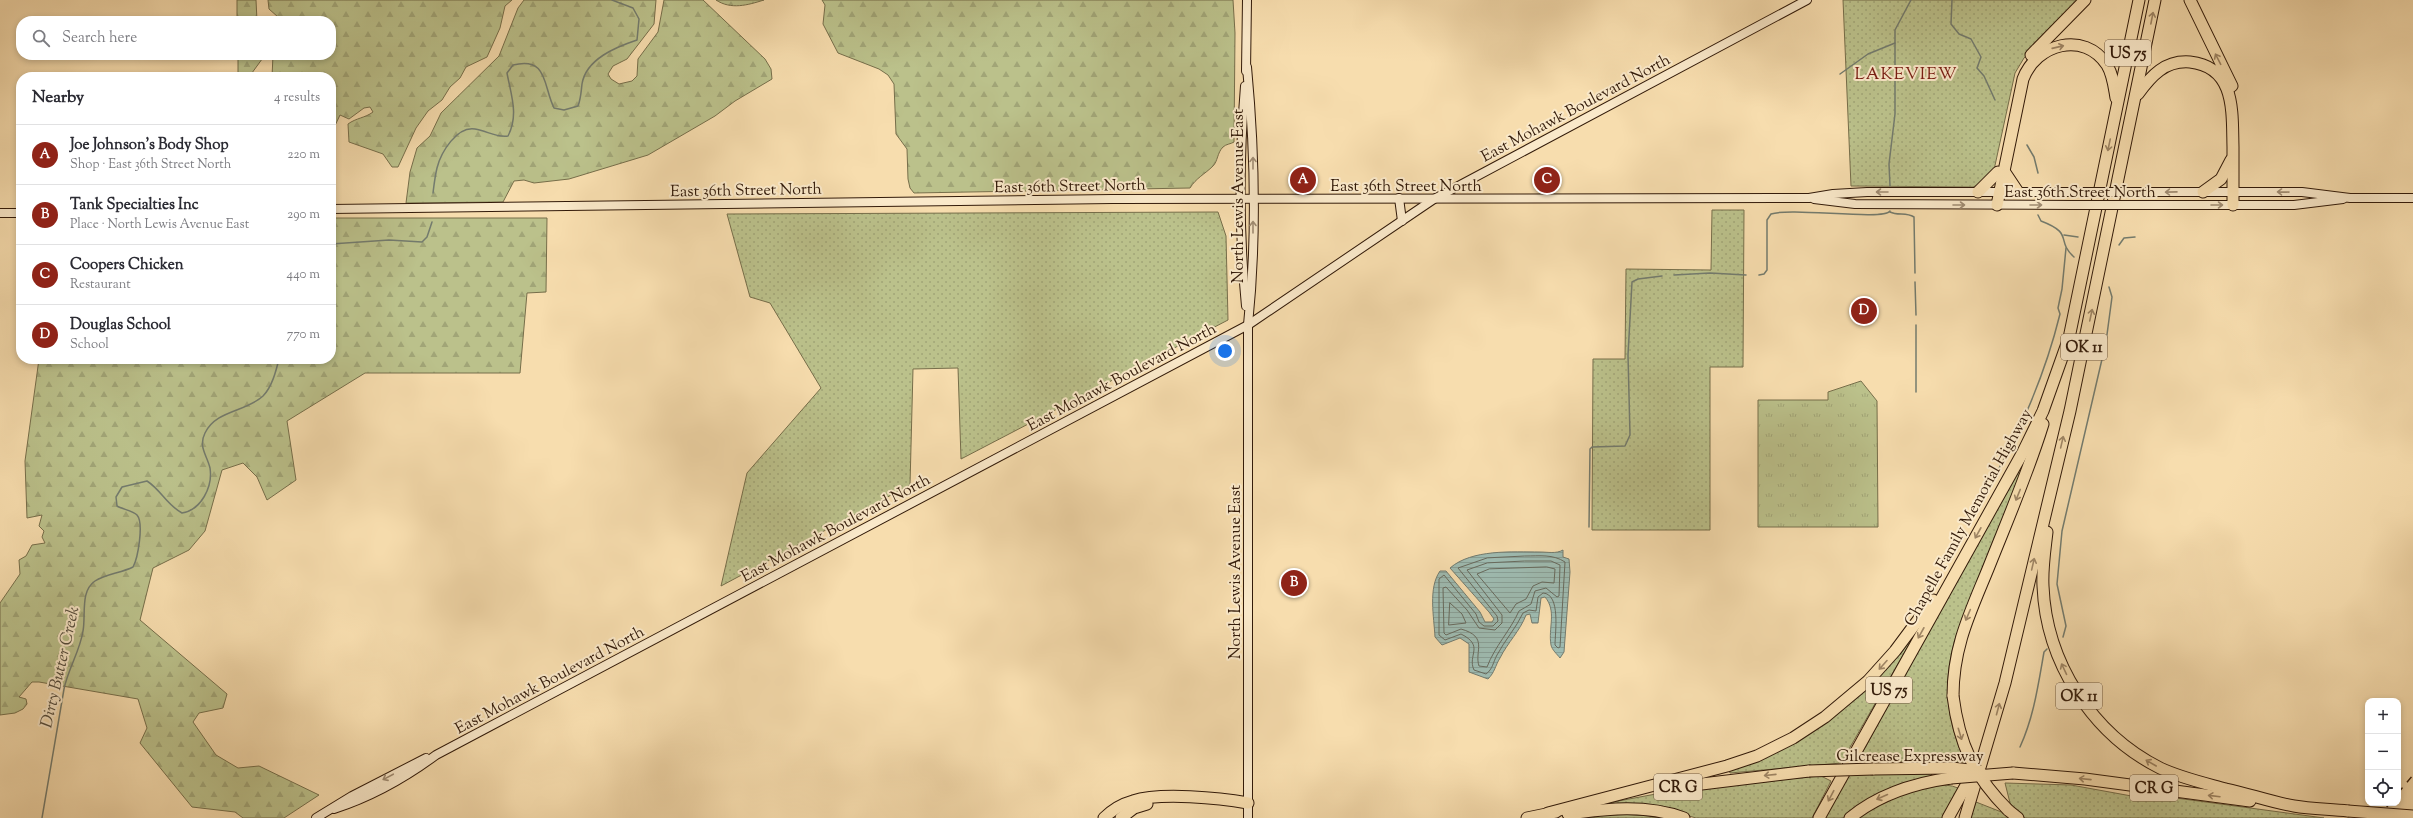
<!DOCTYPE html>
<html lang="en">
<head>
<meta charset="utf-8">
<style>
  :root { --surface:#fff; --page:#f7f7f7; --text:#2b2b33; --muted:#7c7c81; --line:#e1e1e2; --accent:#8f2418 }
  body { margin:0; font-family:"Sorts Mill Goudy",serif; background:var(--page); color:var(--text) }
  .controls { position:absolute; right:12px; bottom:12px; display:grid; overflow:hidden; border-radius:8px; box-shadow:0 2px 6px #0003 }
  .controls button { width:36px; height:36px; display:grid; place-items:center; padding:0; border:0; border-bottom:1px solid var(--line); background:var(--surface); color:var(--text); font:20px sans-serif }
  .you { position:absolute; left:1225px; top:351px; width:14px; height:14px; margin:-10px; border:3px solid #fff; border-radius:50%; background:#1a73e8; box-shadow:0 0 0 6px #1a73e833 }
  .badge { display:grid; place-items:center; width:26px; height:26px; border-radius:50%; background:var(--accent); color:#fff; font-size:13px; font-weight:700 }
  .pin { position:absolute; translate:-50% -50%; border:2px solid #fff; box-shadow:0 1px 4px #0006 }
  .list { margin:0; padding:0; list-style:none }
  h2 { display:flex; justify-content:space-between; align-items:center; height:52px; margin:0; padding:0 16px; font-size:17px }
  h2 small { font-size:13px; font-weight:400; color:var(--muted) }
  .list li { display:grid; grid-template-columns:26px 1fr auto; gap:12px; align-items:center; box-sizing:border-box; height:60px; padding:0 16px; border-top:1px solid var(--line) }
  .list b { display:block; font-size:15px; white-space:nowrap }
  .list p { margin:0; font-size:13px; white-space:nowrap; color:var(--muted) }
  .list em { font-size:13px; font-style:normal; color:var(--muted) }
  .icon { flex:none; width:22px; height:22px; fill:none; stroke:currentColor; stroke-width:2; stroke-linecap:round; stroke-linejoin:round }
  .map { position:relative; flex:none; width:2413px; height:818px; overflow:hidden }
  .search { position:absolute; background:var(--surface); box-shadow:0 2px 6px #0003; left:16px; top:16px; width:320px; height:44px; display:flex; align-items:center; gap:10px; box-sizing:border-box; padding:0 14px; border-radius:16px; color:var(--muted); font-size:15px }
  .panel { position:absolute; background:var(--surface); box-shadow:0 2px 6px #0003; left:16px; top:72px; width:320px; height:292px; border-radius:16px }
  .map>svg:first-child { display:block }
  .grass { fill:url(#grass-dots); stroke:#766e4a }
  .forest { fill:url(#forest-firs); stroke:#766e4a }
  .park { fill:url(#park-tufts); stroke:#766e4a }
  .water { fill:url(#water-rules); stroke:#737b6e }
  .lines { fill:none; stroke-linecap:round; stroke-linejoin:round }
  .shore { stroke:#686a5d; stroke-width:1 }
  .stream { stroke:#737b6e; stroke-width:1.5 }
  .secondary-casing { stroke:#321a09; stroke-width:10 }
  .highway-casing { stroke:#321a09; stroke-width:13 }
  .secondary { stroke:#fae9ca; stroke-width:8 }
  .highway { stroke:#f7ddae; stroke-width:11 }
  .rail { stroke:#321a09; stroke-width:1.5; stroke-dasharray:7 7; stroke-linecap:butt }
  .secondary-bridge-casing { stroke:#321a09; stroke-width:10; stroke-linecap:butt }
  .highway-bridge-casing { stroke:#321a09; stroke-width:13; stroke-linecap:butt }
  .secondary-bridge { stroke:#fae9ca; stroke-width:8 }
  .highway-bridge { stroke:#f7ddae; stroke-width:11 }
  .oneway { stroke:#9e8564 }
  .oneway2 { stroke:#a08c73 }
  .labels { text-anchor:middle; stroke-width:4; stroke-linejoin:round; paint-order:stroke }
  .shield { fill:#fae9ca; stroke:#6e5843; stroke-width:1 }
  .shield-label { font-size:15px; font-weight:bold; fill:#321a09 }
  .street-label { font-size:16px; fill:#321a09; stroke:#fae9ca }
  .neighbourhood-label { font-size:17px; letter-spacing:1px; fill:#7a1f14; stroke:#fae9ca }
  .water-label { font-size:17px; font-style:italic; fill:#524a3b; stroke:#fae9ca }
</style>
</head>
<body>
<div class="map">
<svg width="2413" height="818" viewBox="0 0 2413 818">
  <defs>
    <pattern id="grass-dots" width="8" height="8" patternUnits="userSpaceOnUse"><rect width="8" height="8" fill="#bbc18b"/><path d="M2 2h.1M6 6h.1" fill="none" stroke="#a1a577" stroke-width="1.8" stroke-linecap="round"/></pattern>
    <pattern id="forest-firs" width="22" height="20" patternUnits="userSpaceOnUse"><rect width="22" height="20" fill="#bbc18b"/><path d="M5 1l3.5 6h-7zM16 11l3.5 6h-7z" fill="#a1a577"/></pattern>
    <pattern id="park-tufts" width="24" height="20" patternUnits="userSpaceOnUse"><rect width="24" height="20" fill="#bbc18b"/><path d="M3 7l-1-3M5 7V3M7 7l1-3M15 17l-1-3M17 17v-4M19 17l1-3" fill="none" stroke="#a1a577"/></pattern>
    <pattern id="water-rules" width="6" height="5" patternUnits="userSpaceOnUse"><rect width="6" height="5" fill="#9ebbb1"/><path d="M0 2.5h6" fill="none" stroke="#89a097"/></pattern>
  </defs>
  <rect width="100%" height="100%" fill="#f7ddae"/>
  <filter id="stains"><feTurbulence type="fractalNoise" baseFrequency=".005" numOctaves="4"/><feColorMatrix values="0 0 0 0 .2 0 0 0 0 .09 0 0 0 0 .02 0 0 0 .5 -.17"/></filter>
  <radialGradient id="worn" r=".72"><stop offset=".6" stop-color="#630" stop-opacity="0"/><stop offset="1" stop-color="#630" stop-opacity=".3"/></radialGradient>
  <g class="grass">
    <polygon points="1843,0 2080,0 2024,58 2015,73 1994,170 1982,183 1973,187 1851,186"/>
    <polygon points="1712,210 1744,210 1743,367 1710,367 1710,530 1592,530 1593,359 1625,359 1626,269 1711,270"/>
    <polygon points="1218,212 1226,236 1228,320 961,459 958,368 913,369 910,485 721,586 747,473 821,388 770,303 750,297 727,214"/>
    <path d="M2025 456 2029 457 1956 636C1942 682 1946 719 1965 762L1874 761 1861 755Z"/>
    <polygon points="1909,638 1911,641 1841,763 1730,773 1729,769 1817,726"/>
    <polygon points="1849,773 1931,773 1932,776 1842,818 1825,818"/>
    <polygon points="1821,776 1831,781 1812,818 1696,818 1672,811 1613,805 1613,802 1688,788"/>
    <path d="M1962 783 1943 818H1858C1881 801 1930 776 1958 788Z"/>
    <polygon points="2005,783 2071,785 2137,797 2139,793 2324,818 2025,818 2011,807"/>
    <polygon points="1976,802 2004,813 2011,818 1970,818"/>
    <polygon points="1628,811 1671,818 1572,818"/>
  </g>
  <g class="forest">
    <polygon points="237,0 256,0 257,21 237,21"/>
    <path d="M268 0H512L505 6 500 28 487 57 466 67 460 78 450 87 442 100 428 111 416 128 398 167H392L383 154 349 142 348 124C356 118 365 118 373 112L370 107 364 108 349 119 340 115 331 134V77H272L273 55H331V21H295L287 17H278L269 9Z"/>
    <polygon points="524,0 656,0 654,24 627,59 613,66 608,74 611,79 619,84 632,81 637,76 638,59 658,32 664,0 703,0 765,59 771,69 772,79 735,101 715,116 648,155 569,179 534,183 524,180 514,181 503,202 406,203 410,172 417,148 430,136 441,113 499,56 518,8"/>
    <path d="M716 0H764C748 5 731 10 716 0Z"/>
    <path d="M822 0H1233L1235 33 1234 142C1231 144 1226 144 1223 147 1217 153 1218 161 1213 166 1205 174 1196 178 1190 188L914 193 910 188 908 179 907 149 896 134 894 84 888 75 879 69 838 53 823 24 825 5Z"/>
    <polygon points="238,55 265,55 249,77 238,77"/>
    <polygon points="331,218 547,218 546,292 527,293 520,373 365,373 287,421 296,480 267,500 257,477 243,463 222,470 205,531 189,550 153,568 140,620 227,694 223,708 199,713 193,722 216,755 238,768 259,766 319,795 284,818 243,818 235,812 192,807 140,743 147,728 138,699 39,682 32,682 19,697 26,699 27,704 23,709 15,713 0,715 0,603 20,574 19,560 26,556 32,545 45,543 42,537 44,531 39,526 42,515 27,518 25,461 39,359 331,359"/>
  </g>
  <polygon class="park" points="1861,381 1877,401 1878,527 1758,527 1758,400 1828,400 1828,392"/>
  <path class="water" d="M1563 550V557L1569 559 1570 572 1564 652 1560 658C1557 654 1552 650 1551 645 1548 628 1557 611 1545 597L1541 598 1538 623H1532L1530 614 1526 615C1520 631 1508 642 1500 658 1495 666 1495 672 1488 679L1469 672V644L1460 638 1442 645 1435 637C1434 617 1428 588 1440 571H1446L1480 612 1485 622H1492L1494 619 1489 612 1450 568C1472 549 1512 552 1540 552 1548 552 1556 554 1563 550Z"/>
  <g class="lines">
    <g class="shore">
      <path d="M1525 556C1540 556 1553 554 1565 562L1560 647 1558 648 1555 645C1555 633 1561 594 1543 593L1538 597 1536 611 1529 610 1523 613C1516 628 1505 640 1497 655 1493 662 1493 669 1486 674L1474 670C1467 655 1485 646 1461 634L1445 640 1439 635V579L1444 575 1476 614 1479 622 1484 626H1493L1498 621 1497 616 1458 568 1487 558Z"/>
      <path d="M1525 561H1551L1560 565 1559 596 1557 597 1546 588 1535 591 1531 604 1519 611C1510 631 1495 646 1487 667L1479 666C1474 651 1489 637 1461 629L1446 635 1444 633 1443 588 1446 587 1467 610 1479 628 1495 630 1502 623V615L1467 570 1487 563Z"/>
      <polygon points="1547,567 1555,569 1554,583 1542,582 1533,586 1526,599 1516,604 1510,613 1477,574 1489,569"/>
      <polygon points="1450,603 1462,614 1466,623 1449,625"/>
    </g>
    <g class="stream">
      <polyline points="1952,0 1951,24 1959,34 1971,39 1981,57 1977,68 1984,76 1995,100"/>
      <polyline points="1840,74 1868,54 1895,43"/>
      <polyline points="2027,145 2034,157 2038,173"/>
      <polyline points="1890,186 1889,164 1895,114 1895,30 1911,0"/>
      <path d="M433 193C434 185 435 176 437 168 441 152 457 126 475 129 487 131 497 138 508 136 519 115 511 95 507 73L513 65C548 56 543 86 554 108L564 110 578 106C581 98 581 92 582 84 586 59 616 47 637 40L639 19 633 8 612 0"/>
      <path d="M1890 212C1898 216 1906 212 1914 217L1915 273"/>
      <path d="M2038 215 2041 221C2075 234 2055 240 2074 257"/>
      <polyline points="2064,235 2078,237"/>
      <polyline points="331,244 389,240 422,242 427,237 432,222"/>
      <polyline points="2119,245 2124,238 2135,237"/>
      <polyline points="1674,275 1710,273 1746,275"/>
      <path d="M1759 275 1764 274 1767 270V220L1771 214C1791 207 1883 221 1890 211"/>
      <polyline points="1915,282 1916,315"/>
      <polyline points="1916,392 1916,325"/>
      <path d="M1980 503C2015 442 2043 383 2060 314L2058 308 2062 289 2066 248"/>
      <polyline points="1589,527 1590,449 1592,447 1625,446 1630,435 1628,355 1632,282 1638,279 1662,276"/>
      <polyline points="2063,637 2066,626 2057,584 2062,531 2106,342 2112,297 2109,287"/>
      <path d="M2020 747C2034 716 2038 686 2044 652L2047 649"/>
      <path d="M42 818 64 689C68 669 80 651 83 631 86 615 80 591 95 581 106 574 121 573 133 567 138 558 144 523 137 515 133 511 122 509 117 506L116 497 122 487 147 481C161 490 167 505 182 513 201 510 213 487 210 468 207 455 198 447 205 433 216 410 246 412 263 396 272 387 276 371 279 359"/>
    </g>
    <defs>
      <g id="secondary">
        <path d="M1247 67C1255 152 1257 239 1248 325V818"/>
        <polyline points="1246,71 1247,0"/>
        <path d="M1245 86C1239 159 1239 234 1246 306"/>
        <polyline points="2139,192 2302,192 2350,198 2413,198"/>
        <polyline points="1399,198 1402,221"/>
        <polyline points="1814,199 1855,204 2074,205"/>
        <polyline points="2136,205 2294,205 2343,199"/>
        <polyline points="331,209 1112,199 1809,198 1833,194 1867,192 2077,192"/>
        <polyline points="0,213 21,213"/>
        <path d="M334 809C371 797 405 778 436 755L1248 325 1434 199 1807 0"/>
        <polyline points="316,818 352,796 426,758"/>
      </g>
      <g id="highway">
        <polyline points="2190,0 2232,86"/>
        <polyline points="2031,55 2085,0"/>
        <path d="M2138 94C2151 76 2165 60 2190 62 2236 67 2232 112 2233 147 2233 166 2233 185 2233 205"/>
        <polyline points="2004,171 2018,192"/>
        <polyline points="1978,192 1998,172"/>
        <polyline points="2203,192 2221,179 2231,160"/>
        <path d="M1997 205 2023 79C2036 44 2084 30 2107 65 2113 75 2114 86 2116 98"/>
        <path d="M2047 532C2045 550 2042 568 2043 586 2046 662 2092 734 2160 768 2181 778 2204 783 2226 789 2249 794 2271 802 2294 806 2311 809 2330 809 2348 811"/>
        <path d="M1953 696C1953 647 1970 613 1988 569 2007 521 2028 473 2043 424"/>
        <polyline points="1873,769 1951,768"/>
        <polyline points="2013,773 2085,779 2250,801"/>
        <polyline points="1669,788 1809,771"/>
        <polyline points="2008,810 2018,818"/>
        <polyline points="1548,813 1727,766 1757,756 1793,738 1825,717 1868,681 1895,651 1933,600"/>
        <path d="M1568 814C1607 809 1645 804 1684 818"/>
        <path d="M1104 818C1112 810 1122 804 1133 801 1160 792 1220 798 1248 803"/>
        <polyline points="1121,818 1134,808 1147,804"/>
        <polyline points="1527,818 1556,812"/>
        <polyline points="1819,818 2023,452 2043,411 2069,338 2139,0"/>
        <path d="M1850 818C1879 794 1915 783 1951 778"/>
        <polyline points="1948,818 1974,771"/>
        <polyline points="1965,818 2005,683 2070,411 2155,0"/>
      </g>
    </defs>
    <use href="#secondary" class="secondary-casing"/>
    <use href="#highway" class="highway-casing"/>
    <use href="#secondary" class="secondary"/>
    <use href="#highway" class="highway"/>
    <g class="rail">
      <polyline points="2398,793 2413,775"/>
      <polyline points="2378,818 2390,803"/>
    </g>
    <defs>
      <g id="secondary-bridge">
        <polyline points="2077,192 2139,192"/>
        <polyline points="2074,205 2136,205"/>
      </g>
      <g id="highway-bridge">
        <path d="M1953 696C1959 744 1974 776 2008 810"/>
        <polyline points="1951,768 1980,771"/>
        <polyline points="1809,771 1873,769"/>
        <polyline points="1951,778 2013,773"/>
        <polyline points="2348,811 2413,816"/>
      </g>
    </defs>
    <use href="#secondary-bridge" class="secondary-bridge-casing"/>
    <use href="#highway-bridge" class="highway-bridge-casing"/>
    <use href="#secondary-bridge" class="secondary-bridge"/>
    <use href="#highway-bridge" class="highway-bridge"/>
  </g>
  <defs><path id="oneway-shaft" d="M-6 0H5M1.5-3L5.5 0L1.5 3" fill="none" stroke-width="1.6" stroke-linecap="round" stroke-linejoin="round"/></defs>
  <g class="oneway">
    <use href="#oneway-shaft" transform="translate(2152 18) rotate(-79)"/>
    <use href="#oneway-shaft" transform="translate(2058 47) rotate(-13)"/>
    <use href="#oneway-shaft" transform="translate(2218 59) rotate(-117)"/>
    <use href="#oneway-shaft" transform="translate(2109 145) rotate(102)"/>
    <use href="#oneway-shaft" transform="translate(2091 315) rotate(-78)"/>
    <use href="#oneway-shaft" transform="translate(2062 442) rotate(-77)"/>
    <use href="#oneway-shaft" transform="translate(2018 495) rotate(112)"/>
    <use href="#oneway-shaft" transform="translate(1978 533) rotate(119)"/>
    <use href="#oneway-shaft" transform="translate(2033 564) rotate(-77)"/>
    <use href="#oneway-shaft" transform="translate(1968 615) rotate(113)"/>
    <use href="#oneway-shaft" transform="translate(1921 633) rotate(119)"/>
    <use href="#oneway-shaft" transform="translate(1883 665) rotate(132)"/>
    <use href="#oneway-shaft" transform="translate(2064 669) rotate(-115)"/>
    <use href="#oneway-shaft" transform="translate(1998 709) rotate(-75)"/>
    <use href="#oneway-shaft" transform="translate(1960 734) rotate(73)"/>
    <use href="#oneway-shaft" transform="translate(2151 763) rotate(-150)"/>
    <use href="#oneway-shaft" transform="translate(1770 775) rotate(174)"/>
    <use href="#oneway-shaft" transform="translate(2085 779) rotate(-174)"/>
    <use href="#oneway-shaft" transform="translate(1831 796) rotate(118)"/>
    <use href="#oneway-shaft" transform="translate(2214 796) rotate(-173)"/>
    <use href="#oneway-shaft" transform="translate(1882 797) rotate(156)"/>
  </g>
  <g class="oneway2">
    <use href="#oneway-shaft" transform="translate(1253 163) rotate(-90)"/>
    <use href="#oneway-shaft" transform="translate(1882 192) rotate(180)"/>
    <use href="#oneway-shaft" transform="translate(2171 192) rotate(179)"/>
    <use href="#oneway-shaft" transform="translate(2283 192) rotate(-179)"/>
    <use href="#oneway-shaft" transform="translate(1959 205)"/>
    <use href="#oneway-shaft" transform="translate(2036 205)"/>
    <use href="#oneway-shaft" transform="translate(2217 205)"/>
    <use href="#oneway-shaft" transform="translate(1253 227) rotate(-90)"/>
    <use href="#oneway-shaft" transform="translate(388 777) rotate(152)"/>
  </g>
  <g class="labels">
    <g class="shield">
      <rect x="2105" y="40" width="46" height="26" rx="3"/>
      <rect x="2061" y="334" width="46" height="26" rx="3"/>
      <rect x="1866" y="677" width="46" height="26" rx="3"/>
      <rect x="2056" y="683" width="46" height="26" rx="3"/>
      <rect x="1654" y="774" width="48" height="26" rx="3"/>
      <rect x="2130" y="775" width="48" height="26" rx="3"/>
    </g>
    <g class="shield-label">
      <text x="2128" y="58">US 75</text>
      <text x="2084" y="352">OK 11</text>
      <text x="1889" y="695">US 75</text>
      <text x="2079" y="701">OK 11</text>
      <text x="1678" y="792">CR G</text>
      <text x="2154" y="793">CR G</text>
    </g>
    <g class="street-label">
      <text transform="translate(1575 107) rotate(-28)" y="6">East Mohawk Boulevard North</text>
      <text transform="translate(1070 185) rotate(-1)" y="6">East 36th Street North</text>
      <text x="1406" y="191">East 36th Street North</text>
      <text transform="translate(746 189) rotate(-1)" y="6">East 36th Street North</text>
      <text x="2080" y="197">East 36th Street North</text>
      <text transform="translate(1237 196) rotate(-90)" y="6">North Lewis Avenue East</text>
      <text transform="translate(1121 376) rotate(-28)" y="6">East Mohawk Boulevard North</text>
      <text transform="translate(1967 517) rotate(-61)" y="6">Chapelle Family Memorial Highway</text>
      <text transform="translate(835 527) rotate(-28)" y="6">East Mohawk Boulevard North</text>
      <text transform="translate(1234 572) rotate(-90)" y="6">North Lewis Avenue East</text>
      <text transform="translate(549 679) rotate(-28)" y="6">East Mohawk Boulevard North</text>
      <text x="1910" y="761">Gilcrease Expressway</text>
    </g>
    <g class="neighbourhood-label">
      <text x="1906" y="79">LAKEVIEW</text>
    </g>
    <g class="water-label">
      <text transform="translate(59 667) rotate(-77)" y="6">Dirty Butter Creek</text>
    </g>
  </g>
  <rect width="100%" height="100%" filter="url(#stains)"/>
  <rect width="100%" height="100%" fill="url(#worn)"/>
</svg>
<div class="controls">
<button>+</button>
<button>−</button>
<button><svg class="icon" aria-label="locate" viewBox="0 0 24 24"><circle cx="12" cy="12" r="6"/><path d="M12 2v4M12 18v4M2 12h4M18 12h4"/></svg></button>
</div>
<div class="you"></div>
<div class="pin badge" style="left:1303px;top:180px">A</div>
<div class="pin badge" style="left:1294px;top:583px">B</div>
<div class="pin badge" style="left:1547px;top:180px">C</div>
<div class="pin badge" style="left:1864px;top:311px">D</div>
<div class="search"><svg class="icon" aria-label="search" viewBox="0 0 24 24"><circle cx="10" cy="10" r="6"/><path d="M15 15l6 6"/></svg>Search here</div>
<section class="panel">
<h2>Nearby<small>4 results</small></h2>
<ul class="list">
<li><span class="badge">A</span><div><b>Joe Johnson's Body Shop</b><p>Shop · East 36th Street North</p></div><em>220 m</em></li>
<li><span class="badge">B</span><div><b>Tank Specialties Inc</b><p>Place · North Lewis Avenue East</p></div><em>290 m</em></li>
<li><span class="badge">C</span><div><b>Coopers Chicken</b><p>Restaurant</p></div><em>440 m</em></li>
<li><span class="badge">D</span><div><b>Douglas School</b><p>School</p></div><em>770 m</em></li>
</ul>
</section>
</div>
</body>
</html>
